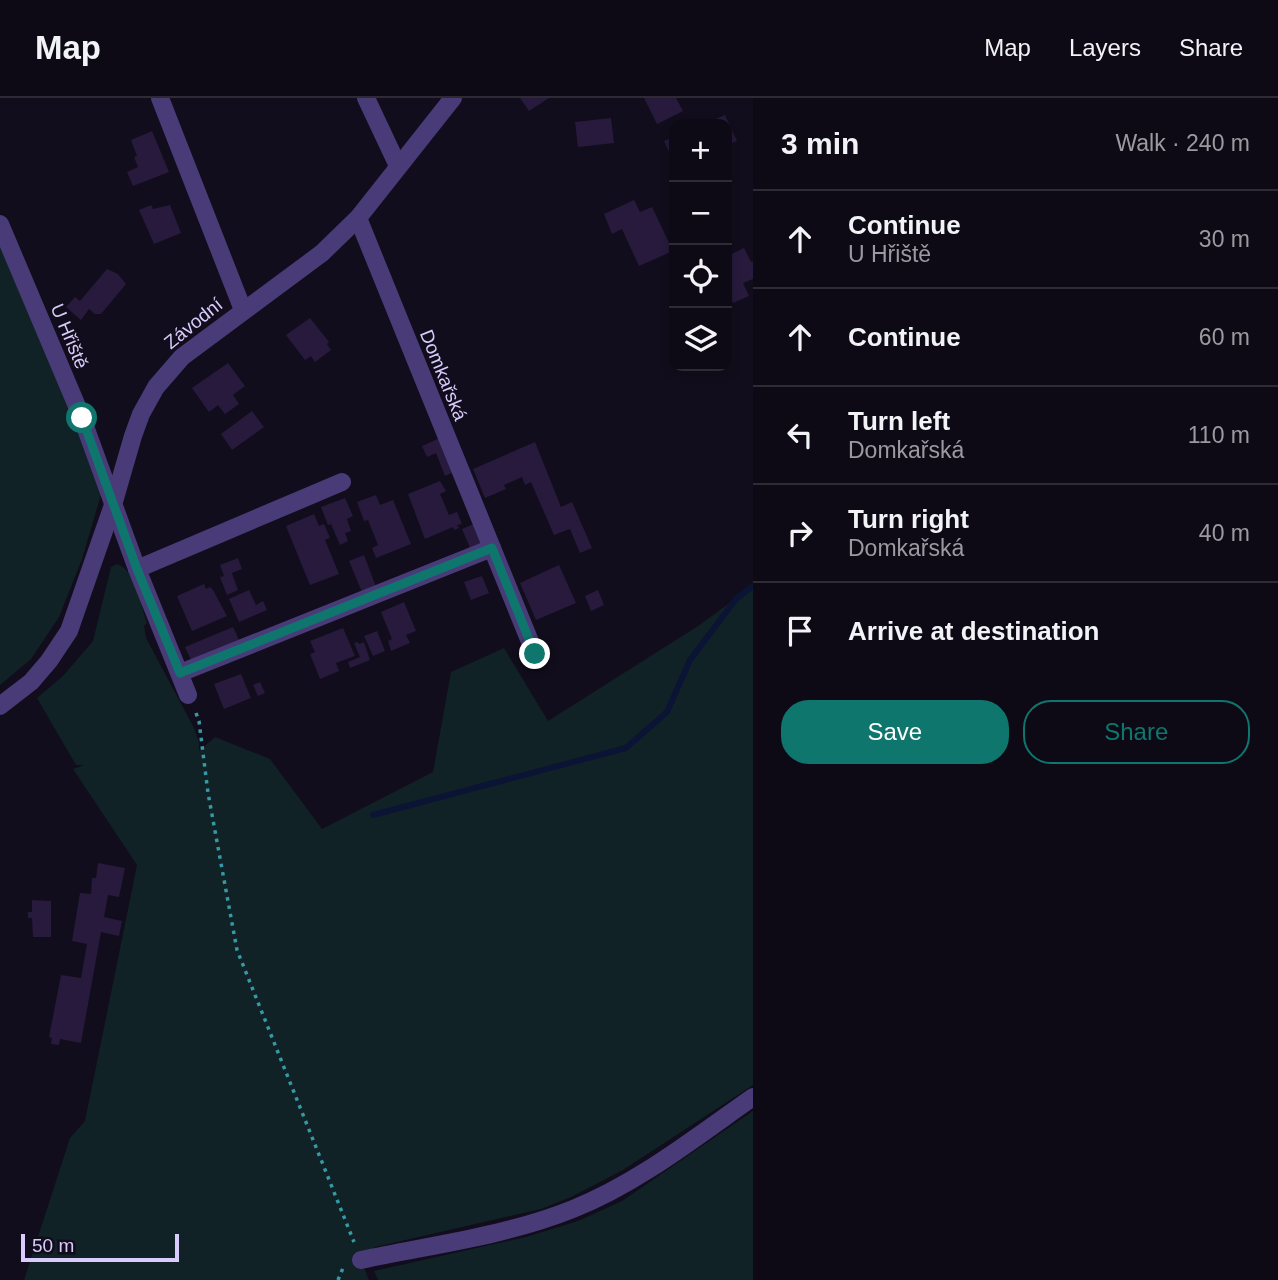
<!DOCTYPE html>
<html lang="en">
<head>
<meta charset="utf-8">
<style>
  :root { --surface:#0e0a15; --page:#1c1822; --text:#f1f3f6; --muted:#9b9aa0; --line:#2e2b34; --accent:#0f766e }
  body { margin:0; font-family:Helvetica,sans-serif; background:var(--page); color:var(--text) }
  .controls { position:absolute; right:21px; top:21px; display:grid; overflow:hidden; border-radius:14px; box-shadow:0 4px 10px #0003 }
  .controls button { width:63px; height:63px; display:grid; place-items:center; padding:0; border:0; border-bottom:2px solid var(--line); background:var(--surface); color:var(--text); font:35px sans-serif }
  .scale { position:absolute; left:21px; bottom:18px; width:158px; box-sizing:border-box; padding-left:7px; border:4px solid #d9cbfb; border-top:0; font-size:19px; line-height:24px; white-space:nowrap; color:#d9cbfb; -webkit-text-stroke:5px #120d1c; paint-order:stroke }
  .stop { position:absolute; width:21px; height:21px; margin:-16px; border:5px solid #0f766e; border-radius:50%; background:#fff }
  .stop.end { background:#0f766e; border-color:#fff; box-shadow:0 2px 7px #0008 }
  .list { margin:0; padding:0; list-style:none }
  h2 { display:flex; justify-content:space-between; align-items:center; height:91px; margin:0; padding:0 28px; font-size:30px }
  h2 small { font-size:23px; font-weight:400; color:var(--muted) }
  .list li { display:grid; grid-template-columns:46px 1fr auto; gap:21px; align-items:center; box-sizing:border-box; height:98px; padding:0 28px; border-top:2px solid var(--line) }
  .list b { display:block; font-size:26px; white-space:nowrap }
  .list p { margin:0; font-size:23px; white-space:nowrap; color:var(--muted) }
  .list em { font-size:23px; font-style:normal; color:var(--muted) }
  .actions { display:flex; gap:14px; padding:21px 28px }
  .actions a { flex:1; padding:16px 0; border:2px solid var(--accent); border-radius:28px; text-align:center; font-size:24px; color:var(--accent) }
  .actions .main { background:var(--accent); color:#fff }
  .icon { flex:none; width:38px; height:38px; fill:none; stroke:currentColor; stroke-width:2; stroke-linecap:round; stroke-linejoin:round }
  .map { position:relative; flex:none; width:753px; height:1182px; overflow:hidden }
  header { display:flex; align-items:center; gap:42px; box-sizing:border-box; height:98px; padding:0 35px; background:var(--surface); border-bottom:2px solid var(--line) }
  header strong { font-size:33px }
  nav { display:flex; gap:38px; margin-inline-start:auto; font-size:24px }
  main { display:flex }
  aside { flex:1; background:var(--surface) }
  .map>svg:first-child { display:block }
  .green { fill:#102225 }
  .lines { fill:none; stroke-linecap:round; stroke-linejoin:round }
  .stream { stroke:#0c1436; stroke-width:6 }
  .building { fill:#271a3c }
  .path { stroke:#3599a6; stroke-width:3.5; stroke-dasharray:3.5 5; stroke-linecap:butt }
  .minor { stroke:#483b78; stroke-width:18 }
  .route { stroke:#0f766e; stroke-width:9 }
  .labels { text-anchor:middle; stroke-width:6; stroke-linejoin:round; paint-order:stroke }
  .street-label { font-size:19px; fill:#d9cbfb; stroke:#120d1c }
</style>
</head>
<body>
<header>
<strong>Map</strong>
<nav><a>Map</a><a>Layers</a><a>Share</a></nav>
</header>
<main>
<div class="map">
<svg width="753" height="1182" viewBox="0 0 753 1182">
  <rect width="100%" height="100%" fill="#120d1c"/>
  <g class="green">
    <polygon points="0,141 103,390 82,461 59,519 31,561 0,587"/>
    <path d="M117 466C136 472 141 509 147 525L144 528 146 540 194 630 199 645V653L215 639 270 661 322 731 433 674 451 574 504 550 548 623 698 528 753 488V987L623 1072 571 1099 541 1111 375 1149 361 1162 369 1182H24L70 1040 85 1023 137 767 73 671 84 667H76L37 600 63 578 93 543 111 469Z"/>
    <polygon points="753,1013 753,1182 378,1182 374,1173 526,1139 578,1123 622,1103"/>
  </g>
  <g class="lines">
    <polyline class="stream" points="373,717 626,650 667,614 690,562 736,501 753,488"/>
  </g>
  <g class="building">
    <polygon points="520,0 549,0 529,13"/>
    <polygon points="644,0 676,0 683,13 657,26"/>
    <polygon points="725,17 737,43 727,47 727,26 709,26 709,24"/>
    <polygon points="611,20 614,45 578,49 575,24"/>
    <polygon points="152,33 169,74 133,88 127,74 138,69 134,59 137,58 131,42"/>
    <polygon points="674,39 674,65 664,43"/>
    <polygon points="634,102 640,114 652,109 673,153 639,168 622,131 612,136 604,116"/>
    <polygon points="151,107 153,111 170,107 181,135 154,146 139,112"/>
    <polygon points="744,150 751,164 753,163 753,181 743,185 749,198 733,205 727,191 727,158"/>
    <polygon points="107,171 118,176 126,186 101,216 95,216 89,211 81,222 66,209 75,199 80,203"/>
    <polygon points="310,220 329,244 327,246 331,252 315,264 311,258 305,262 286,237"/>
    <polygon points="228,265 245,288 233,297 239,306 225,316 218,307 209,314 192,290"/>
    <polygon points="252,313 264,329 232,352 221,336"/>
    <polygon points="440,340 454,374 445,378 436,355 427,359 422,348"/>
    <polygon points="535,344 561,409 572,404 592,450 580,455 570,431 554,437 531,384 525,387 522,379 504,387 506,391 485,400 473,371"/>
    <polygon points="440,383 446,393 440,396 449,417 457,414 462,426 457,427 459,430 454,432 453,429 425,441 408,396"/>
    <polygon points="376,397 380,407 393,402 411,446 376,460 372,450 378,447 368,422 364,423 357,404"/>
    <polygon points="345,400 353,418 347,421 351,433 345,435 348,443 340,447 331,426 328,427 321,409"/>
    <polygon points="314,416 319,428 324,426 330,440 325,442 339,476 310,487 286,428"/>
    <polygon points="474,426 482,447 471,452 462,431"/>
    <polygon points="364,457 376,489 362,494 349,463"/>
    <polygon points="238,460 242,471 232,475 238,492 227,497 220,479 224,478 220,467"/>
    <polygon points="559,467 576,505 536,522 520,485"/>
    <polygon points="482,478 489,495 471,502 464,484"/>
    <polygon points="204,486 206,491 210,489 213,492 227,518 192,533 177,498"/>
    <polygon points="249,492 256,507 263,503 267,512 239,524 229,501"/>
    <polygon points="598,492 604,507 591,513 585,498"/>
    <polygon points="404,504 416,533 406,537 410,545 391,553 388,543 392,541 381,514"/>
    <polygon points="233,529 239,542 191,562 185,549"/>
    <polygon points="343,530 355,558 336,565 339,573 320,581 310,556 315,554 310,543"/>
    <polygon points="377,533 385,553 373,558 364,538"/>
    <polygon points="358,544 359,546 364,544 370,562 350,570 348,564 360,559 354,545"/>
    <polygon points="241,576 251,600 224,611 214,586"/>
    <polygon points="260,584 265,595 258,598 253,587"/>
    <polygon points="98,765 125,770 119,799 108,797 104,819 122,823 119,838 101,834 81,945 60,941 59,947 51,946 52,940 49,939 61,877 81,880 87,846 72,843 80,795 91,796 92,780 96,780"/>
    <polygon points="32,802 51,803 51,839 33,839 32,820 28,820 28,814 32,814"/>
  </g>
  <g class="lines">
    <g class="path">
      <polyline points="196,615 199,623 208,695 237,852 354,1144"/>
      <polyline points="338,1182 343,1170"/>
    </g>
    <g class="minor">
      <polyline points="160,0 243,212"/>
      <polyline points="366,0 398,68"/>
      <polyline points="358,120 535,556"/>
      <polyline points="0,126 82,320 137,471 188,597"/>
      <polyline points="137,471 342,384"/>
      <polyline points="180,575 492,450"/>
      <polyline points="0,608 31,584 49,563 69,533 113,407 133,338 141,316 156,289 182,259 322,155 358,120 453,0"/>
      <path d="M361 1162C431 1147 506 1138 573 1111 638 1085 696 1039 753 999"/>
    </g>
  </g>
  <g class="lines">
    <polyline class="route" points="82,320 137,471 180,575 492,450 535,556"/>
  </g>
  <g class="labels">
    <g class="street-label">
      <text transform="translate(193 225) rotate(-39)" y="7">Závodní</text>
      <text transform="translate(70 238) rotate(67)" y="7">U Hřiště</text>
      <text transform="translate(444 277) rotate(68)" y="7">Domkařská</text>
    </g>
  </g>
</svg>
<div class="controls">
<button>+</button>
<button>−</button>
<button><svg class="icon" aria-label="locate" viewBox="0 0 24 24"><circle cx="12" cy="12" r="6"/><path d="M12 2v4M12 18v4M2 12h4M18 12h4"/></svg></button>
<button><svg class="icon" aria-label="layers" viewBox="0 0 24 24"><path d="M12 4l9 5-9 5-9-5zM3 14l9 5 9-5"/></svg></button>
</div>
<div class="scale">50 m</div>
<div class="stop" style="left:82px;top:320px"></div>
<div class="stop end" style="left:535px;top:556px"></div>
</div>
<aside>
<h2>3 min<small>Walk · 240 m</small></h2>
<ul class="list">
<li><svg class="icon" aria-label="ahead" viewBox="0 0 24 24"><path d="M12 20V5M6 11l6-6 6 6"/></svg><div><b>Continue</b><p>U Hřiště</p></div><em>30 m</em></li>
<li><svg class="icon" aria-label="ahead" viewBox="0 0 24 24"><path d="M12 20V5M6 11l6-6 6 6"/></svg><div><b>Continue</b></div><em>60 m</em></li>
<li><svg class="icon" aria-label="left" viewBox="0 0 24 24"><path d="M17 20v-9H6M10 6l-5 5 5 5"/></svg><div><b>Turn left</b><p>Domkařská</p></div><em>110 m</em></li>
<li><svg class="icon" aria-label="right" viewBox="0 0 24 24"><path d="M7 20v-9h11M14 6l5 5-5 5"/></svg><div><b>Turn right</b><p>Domkařská</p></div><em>40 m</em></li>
<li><svg class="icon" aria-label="arrive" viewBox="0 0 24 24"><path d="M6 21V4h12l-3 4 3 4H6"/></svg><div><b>Arrive at destination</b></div></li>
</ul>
<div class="actions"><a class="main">Save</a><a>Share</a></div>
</aside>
</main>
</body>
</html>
